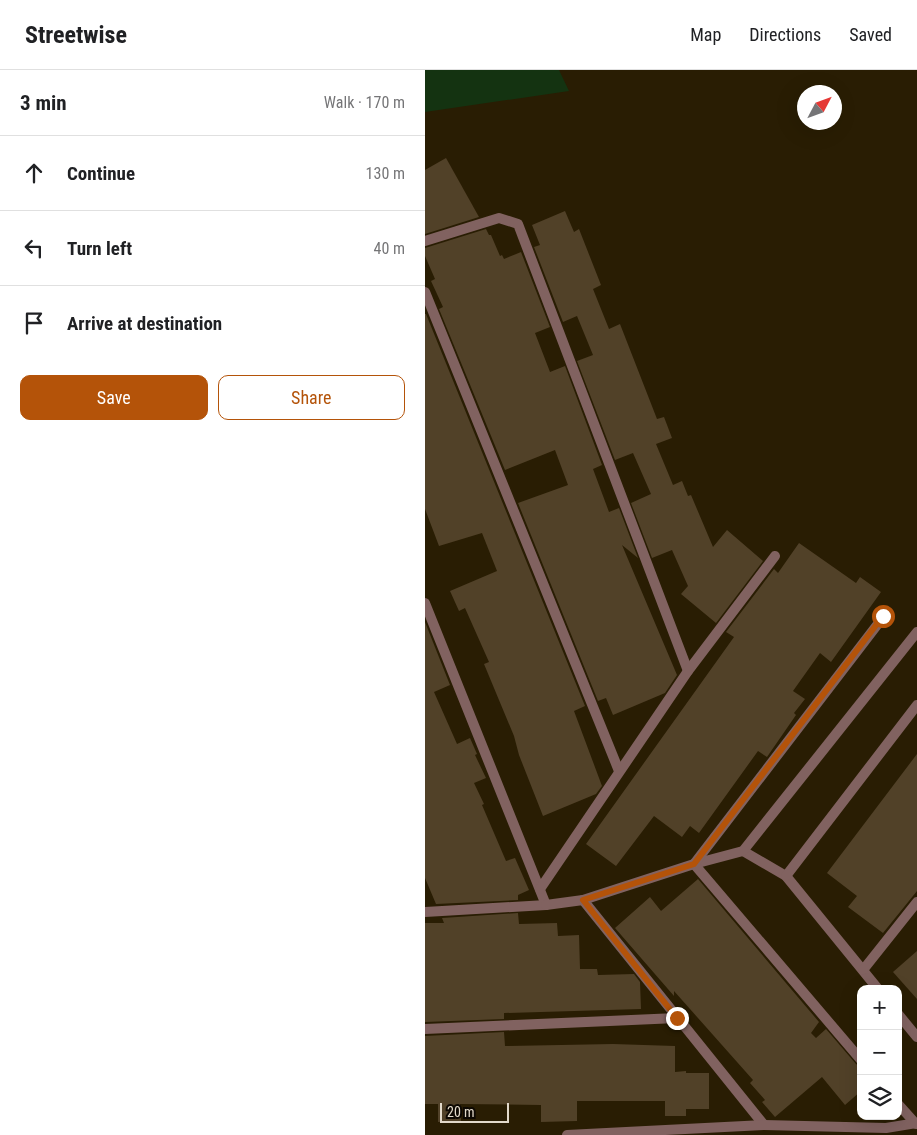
<!DOCTYPE html>
<html lang="en">
<head>
<meta charset="utf-8">
<style>
  :root { --surface:#fff; --page:#f6f6f6; --text:#202124; --muted:#757577; --line:#e0e0e0; --accent:#b45309 }
  body { margin:0; font-family:"Roboto Condensed",sans-serif; background:var(--page); color:var(--text) }
  .controls { position:absolute; right:15px; bottom:15px; display:grid; overflow:hidden; border-radius:10px; box-shadow:0 5px 20px #0002 }
  .controls button { width:45px; height:45px; display:grid; place-items:center; padding:0; border:0; border-bottom:1px solid var(--line); background:var(--surface); color:var(--text); font:25px sans-serif }
  .compass { position:absolute; left:372px; top:15px; width:45px; height:45px; border-radius:50%; background:var(--surface); box-shadow:0 5px 20px #0002; rotate:49deg }
  .scale { position:absolute; left:15px; bottom:12px; width:69px; box-sizing:border-box; padding-left:5px; border:2px solid #e2d9ca; border-top:0; font-size:14px; line-height:18px; white-space:nowrap; color:#e2d9ca; -webkit-text-stroke:4px #0d0802; paint-order:stroke }
  .stop { position:absolute; width:15px; height:15px; margin:-11px; border:4px solid #b45309; border-radius:50%; background:#fff }
  .stop.end { background:#b45309; border-color:#fff; box-shadow:0 1px 5px #0008 }
  .list { margin:0; padding:0; list-style:none }
  h2 { display:flex; justify-content:space-between; align-items:center; height:65px; margin:0; padding:0 20px; font-size:21px }
  h2 small { font-size:16px; font-weight:400; color:var(--muted) }
  .list li { display:grid; grid-template-columns:32px 1fr auto; gap:15px; align-items:center; box-sizing:border-box; height:75px; padding:0 20px; border-top:1px solid var(--line) }
  .list b { display:block; font-size:19px; white-space:nowrap }
  .list em { font-size:16px; font-style:normal; color:var(--muted) }
  .actions { display:flex; gap:10px; padding:15px 20px }
  .actions a { flex:1; padding:11px 0; border:1px solid var(--accent); border-radius:10px; text-align:center; font-size:18px; color:var(--accent) }
  .actions .main { background:var(--accent); color:#fff }
  .icon { flex:none; width:28px; height:28px; fill:none; stroke:currentColor; stroke-width:2; stroke-linecap:round; stroke-linejoin:round }
  .map { position:relative; flex:none; width:492px; height:1065px; overflow:hidden }
  header { display:flex; align-items:center; gap:30px; box-sizing:border-box; height:70px; padding:0 25px; background:var(--surface); border-bottom:1px solid var(--line) }
  header strong { font-size:24px }
  nav { display:flex; gap:28px; margin-inline-start:auto; font-size:18px }
  main { display:flex }
  aside { flex:1; background:var(--surface) }
  .map>svg:first-child { display:block }
  .green { fill:#143311 }
  .building { fill:#514128 }
  .lines { fill:none; stroke-linecap:round; stroke-linejoin:round }
  .minor { stroke:#816260; stroke-width:10 }
  .route { stroke:#b45309; stroke-width:6 }
</style>
</head>
<body>
<header>
<strong>Streetwise</strong>
<nav><a>Map</a><a>Directions</a><a>Saved</a></nav>
</header>
<main>
<aside>
<h2>3 min<small>Walk · 170 m</small></h2>
<ul class="list">
<li><svg class="icon" aria-label="ahead" viewBox="0 0 24 24"><path d="M12 20V5M6 11l6-6 6 6"/></svg><div><b>Continue</b></div><em>130 m</em></li>
<li><svg class="icon" aria-label="left" viewBox="0 0 24 24"><path d="M17 20v-9H6M10 6l-5 5 5 5"/></svg><div><b>Turn left</b></div><em>40 m</em></li>
<li><svg class="icon" aria-label="arrive" viewBox="0 0 24 24"><path d="M6 21V4h12l-3 4 3 4H6"/></svg><div><b>Arrive at destination</b></div></li>
</ul>
<div class="actions"><a class="main">Save</a><a>Share</a></div>
</aside>
<div class="map">
<svg width="492" height="1065" viewBox="0 0 492 1065">
  <rect width="100%" height="100%" fill="#291d03"/>
  <polygon class="green" points="0,0 134,0 144,21 0,42"/>
  <g class="building">
    <polygon points="21,88 54,147 0,164 0,100"/>
    <polygon points="140,141 149,162 154,159 176,215 168,219 184,259 195,254 232,349 239,347 247,368 231,374 248,415 257,411 263,426 266,425 288,477 302,460 338,491 291,553 256,524 263,516 247,480 227,488 206,433 226,424 208,383 190,390 152,291 168,285 152,246 138,252 109,177 115,175 107,155"/>
    <polygon points="61,159 64,165 66,165 75,186 77,185 79,189 96,182 125,257 110,263 125,302 140,296 177,395 168,399 184,442 194,438 213,488 197,475 252,605 240,623 188,645 181,628 173,631 93,433 143,415 130,380 80,400 14,239 18,237 6,211 10,209 0,186 0,178"/>
    <polygon points="0,244 1,244 160,636 149,641 177,716 171,724 118,746 94,685 89,666 59,594 64,592 40,538 34,541 25,521 72,501 57,463 14,476 0,439"/>
    <polygon points="374,473 431,513 435,507 456,522 406,592 395,583 368,621 380,629 369,643 371,645 342,687 333,681 274,763 265,756 257,767 229,746 191,796 161,774 309,567 301,562 349,499 353,503"/>
    <polygon points="0,552 25,615 9,622 32,674 45,668 52,684 50,685 61,708 49,713 59,734 57,735 81,791 90,788 104,820 93,825 93,830 11,834 0,808"/>
    <polygon points="492,684 492,821 458,863 423,837 432,826 402,803"/>
    <polygon points="273,809 394,952 386,963 391,968 401,959 431,994 436,997 436,1021 420,1035 397,1007 350,1047 337,1032 340,1030 325,1013 328,1010 249,921 249,926 190,858 225,827 236,841"/>
    <polygon points="93,843 94,854 132,853 133,866 154,865 155,899 172,899 173,905 209,904 215,912 216,939 79,943 79,949 0,952 0,853 19,853 17,848"/>
    <polygon points="492,881 492,929 468,902"/>
    <polygon points="79,962 80,976 188,974 250,976 250,1002 261,1001 261,1003 284,1003 284,1039 261,1039 261,1046 240,1046 240,1031 152,1031 152,1051 116,1052 116,1035 35,1034 36,1051 13,1052 13,1034 0,1034 0,966"/>
  </g>
  <g class="lines">
    <g class="minor">
      <polyline points="0,171 74,148 93,154 263,601"/>
      <polyline points="0,222 194,701"/>
      <polyline points="0,533 121,835 0,842"/>
      <polyline points="318,781 361,806 453,919"/>
      <polyline points="361,806 492,635"/>
      <polyline points="115,819 263,601 350,486"/>
      <polyline points="158,830 339,1055"/>
      <polyline points="121,835 158,830 269,794 318,781 492,562"/>
      <polyline points="438,900 492,832"/>
      <polyline points="473,944 492,967"/>
      <polyline points="0,959 252,948"/>
      <polyline points="436,990 269,794 459,546"/>
      <polyline points="473,1034 491,1054"/>
      <polyline points="142,1065 339,1055 461,1058 492,1053"/>
    </g>
  </g>
  <g class="lines">
    <polyline class="route" points="252,948 158,830 269,794 458,546"/>
  </g>
</svg>
<div class="controls">
<button>+</button>
<button>−</button>
<button><svg class="icon" aria-label="layers" viewBox="0 0 24 24"><path d="M12 4l9 5-9 5-9-5zM3 14l9 5 9-5"/></svg></button>
</div>
<svg class="compass" viewBox="-18 -18 36 36"><path d="M0-13l5 13h-10z" fill="#e53935"/><path d="M0 13l5-13h-10z" fill="#757577"/></svg>
<div class="scale">20 m</div>
<div class="stop" style="left:458px;top:546px"></div>
<div class="stop end" style="left:252px;top:948px"></div>
</div>
</main>
</body>
</html>
